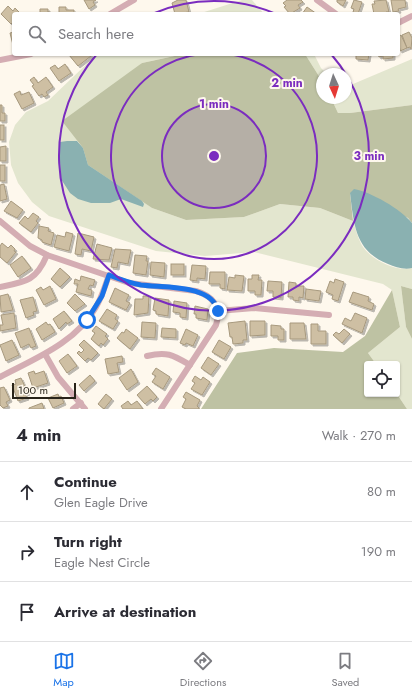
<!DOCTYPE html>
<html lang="en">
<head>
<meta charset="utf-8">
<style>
  :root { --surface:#fff; --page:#f7f7f7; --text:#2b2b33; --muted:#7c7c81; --line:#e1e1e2; --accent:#1a73e8 }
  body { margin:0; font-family:Jost,sans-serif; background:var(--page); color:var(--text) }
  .controls { position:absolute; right:12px; bottom:12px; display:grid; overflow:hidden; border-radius:4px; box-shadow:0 1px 3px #0004 }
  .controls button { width:36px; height:36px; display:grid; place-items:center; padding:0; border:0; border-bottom:1px solid var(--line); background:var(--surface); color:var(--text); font:20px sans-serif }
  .compass { position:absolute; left:316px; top:68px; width:36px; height:36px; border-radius:50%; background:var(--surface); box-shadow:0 1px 3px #0004; rotate:176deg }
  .scale { position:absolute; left:12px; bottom:10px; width:64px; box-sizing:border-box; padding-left:4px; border:2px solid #282318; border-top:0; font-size:11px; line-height:14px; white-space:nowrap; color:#282318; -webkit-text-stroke:3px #fef8ed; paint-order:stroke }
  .stop { position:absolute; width:12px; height:12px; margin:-9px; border:3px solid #1a73e8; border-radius:50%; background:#fff }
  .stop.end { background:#1a73e8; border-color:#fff; box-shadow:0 1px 4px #0008 }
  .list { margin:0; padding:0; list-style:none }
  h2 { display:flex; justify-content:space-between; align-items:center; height:52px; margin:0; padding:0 16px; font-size:17px }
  h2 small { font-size:13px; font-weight:400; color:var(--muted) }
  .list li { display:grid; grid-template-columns:26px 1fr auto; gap:12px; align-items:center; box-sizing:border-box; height:60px; padding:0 16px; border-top:1px solid var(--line) }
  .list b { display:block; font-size:15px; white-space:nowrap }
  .list p { margin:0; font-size:13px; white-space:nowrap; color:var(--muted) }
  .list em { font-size:13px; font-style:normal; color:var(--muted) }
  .icon { flex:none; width:22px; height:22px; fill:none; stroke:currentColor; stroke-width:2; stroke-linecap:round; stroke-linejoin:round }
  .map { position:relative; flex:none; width:412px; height:409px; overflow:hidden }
  .search { position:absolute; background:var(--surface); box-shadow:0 1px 3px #0004; left:12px; right:12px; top:12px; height:44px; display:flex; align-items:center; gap:10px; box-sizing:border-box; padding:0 14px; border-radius:4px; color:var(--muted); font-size:15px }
  .sheet { height:232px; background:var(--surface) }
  nav { display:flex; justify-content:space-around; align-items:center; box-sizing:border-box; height:56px; border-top:1px solid var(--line); background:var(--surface); font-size:11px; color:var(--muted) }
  nav a { display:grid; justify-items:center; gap:2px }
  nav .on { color:var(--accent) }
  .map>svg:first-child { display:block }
  .green { fill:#e3e6cf }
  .forest { fill:#bec2a3 }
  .water { fill:#8ab1b1 }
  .building { fill:#cebfa3; stroke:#a7997e; filter:url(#shadow) }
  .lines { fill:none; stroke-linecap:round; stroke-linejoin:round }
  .minor { stroke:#d4adb3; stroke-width:6 }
  .route { stroke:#1a73e8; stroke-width:5 }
  .ring { fill:none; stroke:#7b2cbf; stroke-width:2 }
  .centre { fill:#7b2cbf; stroke:#fef8ed; stroke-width:2 }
  .ring-label { font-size:12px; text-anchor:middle; font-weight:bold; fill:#7b2cbf; stroke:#fef8ed; stroke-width:4; stroke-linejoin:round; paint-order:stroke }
</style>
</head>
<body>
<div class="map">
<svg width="412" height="409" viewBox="0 0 412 409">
  <defs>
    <filter id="shadow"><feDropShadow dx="2" dy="2" stdDeviation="0" flood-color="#0004"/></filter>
  </defs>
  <rect width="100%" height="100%" fill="#fef8ed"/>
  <g class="green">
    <polygon points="242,0 252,0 264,14 198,14"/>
    <path d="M97 54H184L142 63 77 141 121 186 152 208 186 220 244 217 280 204 320 208 353 221C356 230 358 239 363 247 372 260 396 272 412 268V289L401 286 406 327 412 339V409H407L397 394V364H376L368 353 400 327 392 290 383 284 254 252 205 256 156 251 49 216 32 202 18 183 11 165 9 142 15 125 26 112 48 101Z"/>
    <polygon points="305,54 314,54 321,68 327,74 322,74 322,81"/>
    <polygon points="412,59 412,105 350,113 338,113 331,98 346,98 346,87"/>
  </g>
  <g class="forest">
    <polygon points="184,54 305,54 322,81 322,98 331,98 338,113 350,113 412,105 412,223 408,218 350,193 353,221 320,208 280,204 244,217 186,220 152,208 88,165 83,148 62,121 142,63"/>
    <polygon points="401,286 412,289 412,339 406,327"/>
    <polygon points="392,290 400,327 368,353 376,364 367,364 367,394 397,394 407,409 201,409 237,353 274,348 343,352 365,336"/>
  </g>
  <g class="water">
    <polygon points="67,141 77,141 83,148 88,165 142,201 144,204 143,207 121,199 110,203 91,203 78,199 70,193 61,179 59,145 60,142"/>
    <path d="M354 189C371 192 401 209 412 223V268C404 270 395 267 388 264 355 251 354 225 350 193Z"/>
  </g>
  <g class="building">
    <polygon points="84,0 96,0 93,2 95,5 89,9"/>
    <polygon points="178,0 186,0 189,12 175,14 172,3"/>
    <polygon points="287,0 301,0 303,2 298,5 300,8 290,14 284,7 286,6 283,3"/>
    <polygon points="337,0 346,0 343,6 337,2"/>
    <polygon points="354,0 362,2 358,14 353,12 354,9 351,8"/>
    <polygon points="386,0 389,12 386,12 386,14 374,14 372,4 375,4 374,1"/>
    <polygon points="391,0 405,0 406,7 398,9 399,11 393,12"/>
    <polygon points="8,6 13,11 15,8 21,14 14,14 14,21 11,24 1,14"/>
    <polygon points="59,7 66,7 66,10 74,10 74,14 59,14"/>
    <polygon points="307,7 317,14 302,14"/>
    <polygon points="40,9 48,9 48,12 50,12 50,14 35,14 40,14"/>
    <polygon points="14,32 14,45 13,45 10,33"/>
    <polygon points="409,32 412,38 411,49 410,47 407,48 402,35"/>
    <polygon points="401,35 407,48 400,51 398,37"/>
    <polygon points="70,54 90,54 91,56 78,66 69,55"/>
    <polygon points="354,54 369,54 368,60 356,59 356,55"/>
    <polygon points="378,54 393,54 393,58 383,59 383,56 379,57"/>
    <polygon points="65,64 71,73 59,81 50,68 55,65 58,69"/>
    <polygon points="34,77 38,83 46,77 53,87 46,92 48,95 44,97 42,94 39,96 32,86 34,85 30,80"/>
    <polygon points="20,91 21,95 29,92 34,103 22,109 14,94"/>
    <polygon points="0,105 2,105 2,113 5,113 5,121 0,121"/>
    <rect x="0" y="125" width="4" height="15"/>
    <polygon points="6,146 6,161 0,161 0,147"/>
    <rect x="0" y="165" width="5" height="16"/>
    <polygon points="4,184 7,199 0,201 0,185"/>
    <polygon points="11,201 23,210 17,218 4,211"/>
    <polygon points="33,213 39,217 36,221 38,223 31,232 19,223 25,216 28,219"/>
    <polygon points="39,226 49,228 48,231 54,233 51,245 42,242 42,240 38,238"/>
    <polygon points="66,232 73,234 69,251 54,247 57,235 65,237"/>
    <polygon points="78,233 94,237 91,251 82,249 81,255 75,254"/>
    <polygon points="2,243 8,248 11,245 15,249 14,251 16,252 7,263 0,257 0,246"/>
    <polygon points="97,244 112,248 109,260 93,259"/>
    <polygon points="115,249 131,250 128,264 118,262 117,268 111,267"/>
    <polygon points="135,255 147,256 146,261 148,261 146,275 133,273"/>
    <polygon points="22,256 31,268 18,277 10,265"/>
    <polygon points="151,262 165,263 164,277 150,275"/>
    <rect x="171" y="264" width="13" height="11"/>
    <polygon points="192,265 206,266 205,279 197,278 197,281 190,280"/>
    <polygon points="60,268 70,277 60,287 51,279"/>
    <polygon points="210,272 225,272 225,289 220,288 220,284 209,284"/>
    <polygon points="235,275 244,276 242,291 227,290 229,277 235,278"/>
    <polygon points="252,275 259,275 258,280 262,280 261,295 255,295 255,291 248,291 248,279 252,279"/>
    <polygon points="81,276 95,280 93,286 90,285 88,289 92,290 91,296 76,292 78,284 74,284 75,279 80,281"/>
    <polygon points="335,279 344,282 338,301 332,299 333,295 326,292 330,281 334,283"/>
    <polygon points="268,281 282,282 281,298 273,297 273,291 267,291"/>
    <polygon points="289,282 296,283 296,286 304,286 303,298 299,297 299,301 293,300 293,297 288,297"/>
    <polygon points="50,286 56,299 44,305 36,290 41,287 43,290"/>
    <polygon points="115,288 129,295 126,301 130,303 126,310 109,302"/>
    <polygon points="306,289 321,291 319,301 305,299"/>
    <polygon points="353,292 369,297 368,301 374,304 372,310 349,302"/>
    <polygon points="8,294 13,310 1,312 0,296"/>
    <polygon points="75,294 85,304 75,311 67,303"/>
    <polygon points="143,296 149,296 148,313 134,315 135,299 143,299"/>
    <polygon points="33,297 37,311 33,312 34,315 26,318 20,300"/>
    <polygon points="155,298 169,300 168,316 156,314 156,311 153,310"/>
    <polygon points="174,301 187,303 186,318 180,317 180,313 173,312"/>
    <polygon points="195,306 208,309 207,320 196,318 196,314 194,314"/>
    <polygon points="107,309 117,315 115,319 118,321 113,329 99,321"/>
    <polygon points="64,311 72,321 67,324 66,322 59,329 53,319"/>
    <polygon points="14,313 16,328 0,331 0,325 3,325 1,315"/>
    <polygon points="355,313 367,318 362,333 342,324 345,318 351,321"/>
    <polygon points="245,321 247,340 243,340 243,343 233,344 232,337 230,337 228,323"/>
    <polygon points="250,321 265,321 265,335 250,336"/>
    <polygon points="46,322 48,325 50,324 55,332 42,340 36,329"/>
    <polygon points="142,322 156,323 155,338 141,337"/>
    <polygon points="290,323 304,323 306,339 290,339"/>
    <polygon points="311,324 318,324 318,331 326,331 326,344 311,344"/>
    <polygon points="271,325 281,326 281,329 284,329 284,340 278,340 278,336 271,336"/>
    <polygon points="96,326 107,334 105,336 108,339 103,345 101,343 99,346 91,339 95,333 92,331"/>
    <polygon points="29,328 36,346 31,348 29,344 21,348 15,333"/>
    <polygon points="162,328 176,329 176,338 161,337"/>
    <polygon points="126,329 138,338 130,349 117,338 122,332 124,333"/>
    <polygon points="186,329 198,335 193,346 186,343 185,345 180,343"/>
    <polygon points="344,329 350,334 342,343 333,335 336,332 339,334"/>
    <polygon points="12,340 19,355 6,361 0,345"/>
    <polygon points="84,340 98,353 91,360 88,358 85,361 77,353 79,351 81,353 84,350 79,345"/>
    <polygon points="219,340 231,347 224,359 212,352"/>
    <polygon points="68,354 77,366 67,373 59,361"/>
    <polygon points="122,356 123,362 117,363 119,372 108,374 105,359"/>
    <polygon points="208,357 219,364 211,375 201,368"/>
    <polygon points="156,368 170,377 163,389 152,382 156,376 152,374"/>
    <polygon points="131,369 138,382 127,390 119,378"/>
    <polygon points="34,371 35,374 44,371 48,383 33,388 28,373"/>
    <polygon points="90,375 95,381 84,391 79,385"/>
    <polygon points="195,376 201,380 203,377 210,382 202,395 191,389 195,383 192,381"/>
    <polygon points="21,378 28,393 25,394 27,398 18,401 12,385 16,384 15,380"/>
    <polygon points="147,386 157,397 153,401 151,399 145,404 137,395"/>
    <polygon points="4,387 10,400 6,402 8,406 3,408 0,405 0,388"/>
    <polygon points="186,392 200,400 197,406 199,408 199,409 186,409 182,407 186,399 183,397"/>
    <polygon points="58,394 59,397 61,396 64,403 53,408 48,398"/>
    <polygon points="106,394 112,399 104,409 98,404"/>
    <polygon points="128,401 131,405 137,401 143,409 123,409 121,406"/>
    <polygon points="42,403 44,409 29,409 29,408"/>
  </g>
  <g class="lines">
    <g class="minor">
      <polyline points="317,0 336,14"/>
      <polyline points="110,14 134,0"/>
      <polyline points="398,23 412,16"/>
      <polyline points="0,60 31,54"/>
      <path d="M0 221 30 246 47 255 129 283 196 291C213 296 222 307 216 325L161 409"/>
      <path d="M0 287C26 282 36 281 47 255"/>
      <polyline points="218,311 254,308 329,315"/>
      <polyline points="45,354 58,377 85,409"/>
      <path d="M147 356C167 351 173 355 190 365"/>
      <path d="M0 377C34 359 76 343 96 307 102 297 105 286 109 275"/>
      <polyline points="73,409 81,403"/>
    </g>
  </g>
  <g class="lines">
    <path class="route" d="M87 320 102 296 109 275C119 279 130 283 141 285 164 288 212 284 218 311"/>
  </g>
  <circle cx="214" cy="156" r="52" fill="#7b2cbf" fill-opacity=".12"/>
  <g class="ring">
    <circle cx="214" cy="156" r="52"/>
    <path d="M228 54A103 103 0 1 1 200 54"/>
    <path d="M152 14A155 155 0 0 1 276 14M331 54A155 155 0 1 1 97 54"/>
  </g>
  <circle cx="214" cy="156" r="6" class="centre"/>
  <g class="ring-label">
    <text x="287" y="87">2 min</text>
    <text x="214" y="108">1 min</text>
    <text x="369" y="160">3 min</text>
  </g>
</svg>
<div class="controls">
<button><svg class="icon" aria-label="locate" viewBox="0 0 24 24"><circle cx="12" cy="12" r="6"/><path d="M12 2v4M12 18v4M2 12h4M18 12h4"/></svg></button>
</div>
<svg class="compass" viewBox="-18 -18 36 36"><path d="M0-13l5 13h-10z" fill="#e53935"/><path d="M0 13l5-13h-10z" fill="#7c7c81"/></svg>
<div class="scale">100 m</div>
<div class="stop" style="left:87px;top:320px"></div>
<div class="stop end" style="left:218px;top:311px"></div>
<div class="search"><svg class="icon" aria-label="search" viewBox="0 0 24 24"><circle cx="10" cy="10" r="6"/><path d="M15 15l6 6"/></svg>Search here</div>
</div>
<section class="sheet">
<h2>4 min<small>Walk · 270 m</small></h2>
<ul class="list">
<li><svg class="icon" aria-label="ahead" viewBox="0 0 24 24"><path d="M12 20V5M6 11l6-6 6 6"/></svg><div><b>Continue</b><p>Glen Eagle Drive</p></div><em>80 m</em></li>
<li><svg class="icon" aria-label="right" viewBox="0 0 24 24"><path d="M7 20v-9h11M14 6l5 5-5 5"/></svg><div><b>Turn right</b><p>Eagle Nest Circle</p></div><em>190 m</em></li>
<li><svg class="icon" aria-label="arrive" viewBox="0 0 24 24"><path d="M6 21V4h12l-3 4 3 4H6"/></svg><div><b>Arrive at destination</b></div></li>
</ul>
</section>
<nav>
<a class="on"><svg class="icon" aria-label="map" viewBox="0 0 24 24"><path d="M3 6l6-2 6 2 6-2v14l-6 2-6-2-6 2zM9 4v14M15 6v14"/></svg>Map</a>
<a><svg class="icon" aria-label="directions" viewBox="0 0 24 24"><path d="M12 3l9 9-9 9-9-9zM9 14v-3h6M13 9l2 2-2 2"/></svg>Directions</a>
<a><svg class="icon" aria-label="saved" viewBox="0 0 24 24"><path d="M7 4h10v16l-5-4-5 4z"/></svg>Saved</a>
</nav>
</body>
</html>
